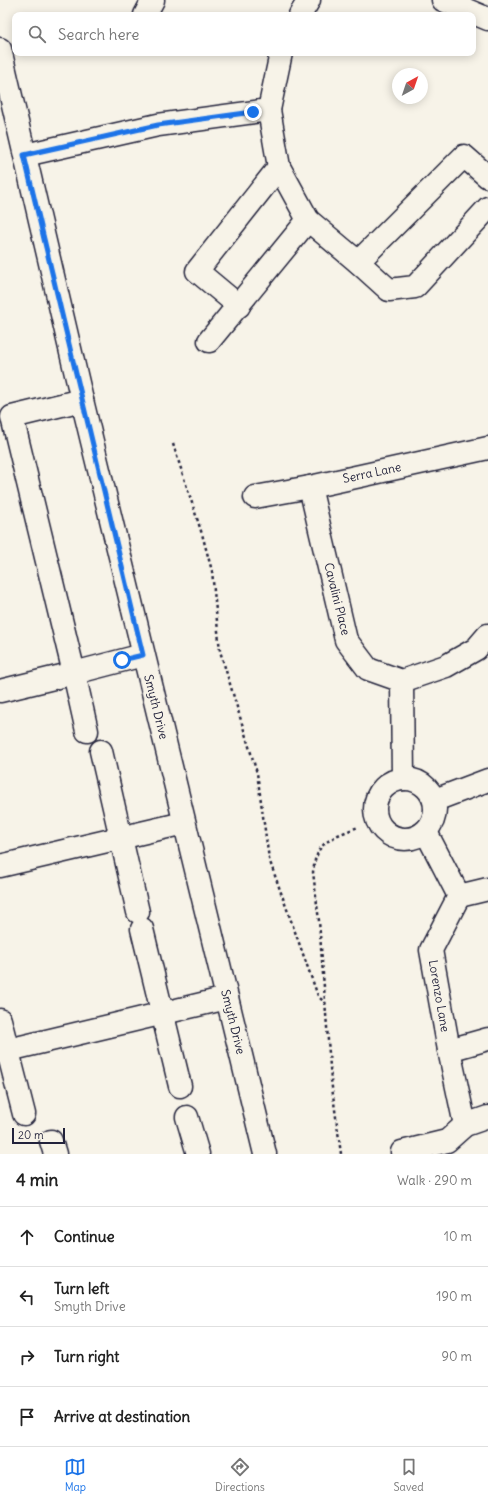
<!DOCTYPE html>
<html lang="en">
<head>
<meta charset="utf-8">
<style>
  :root { --surface:#fff; --page:#f6f6f6; --text:#222; --muted:#767676; --line:#e0e0e0; --accent:#1a73e8 }
  body { margin:0; font-family:Delius,sans-serif; background:var(--page); color:var(--text) }
  .compass { position:absolute; left:392px; top:68px; width:36px; height:36px; border-radius:50%; background:var(--surface); box-shadow:0 2px 10px #0003; rotate:40deg }
  .scale { position:absolute; left:12px; bottom:10px; width:53px; box-sizing:border-box; padding-left:4px; border:2px solid #22223b; border-top:0; font-size:11px; line-height:14px; white-space:nowrap; color:#22223b; -webkit-text-stroke:3px #f7f3e8; paint-order:stroke }
  .stop { position:absolute; width:12px; height:12px; margin:-9px; border:3px solid #1a73e8; border-radius:50%; background:#fff }
  .stop.end { background:#1a73e8; border-color:#fff; box-shadow:0 1px 4px #0008 }
  .list { margin:0; padding:0; list-style:none }
  h2 { display:flex; justify-content:space-between; align-items:center; height:52px; margin:0; padding:0 16px; font-size:17px }
  h2 small { font-size:13px; font-weight:400; color:var(--muted) }
  .list li { display:grid; grid-template-columns:26px 1fr auto; gap:12px; align-items:center; box-sizing:border-box; height:60px; padding:0 16px; border-top:1px solid var(--line) }
  .list b { display:block; font-size:15px; white-space:nowrap }
  .list p { margin:0; font-size:13px; white-space:nowrap; color:var(--muted) }
  .list em { font-size:13px; font-style:normal; color:var(--muted) }
  .icon { flex:none; width:22px; height:22px; fill:none; stroke:currentColor; stroke-width:2; stroke-linecap:round; stroke-linejoin:round }
  .map { position:relative; flex:none; width:488px; height:1154px; overflow:hidden }
  .search { position:absolute; background:var(--surface); box-shadow:0 2px 10px #0003; left:12px; right:12px; top:12px; height:44px; display:flex; align-items:center; gap:10px; box-sizing:border-box; padding:0 14px; border-radius:8px; color:var(--muted); font-size:15px }
  .sheet { height:292px; background:var(--surface) }
  nav { display:flex; justify-content:space-around; align-items:center; box-sizing:border-box; height:56px; border-top:1px solid var(--line); background:var(--surface); font-size:11px; color:var(--muted) }
  nav a { display:grid; justify-items:center; gap:2px }
  nav .on { color:var(--accent) }
  .map>svg:first-child { display:block }
  .lines { fill:none; stroke-linecap:round; stroke-linejoin:round }
  .minor-casing { stroke:#22223b; stroke-width:25 }
  .path { stroke:#22223b; stroke-width:2.5; stroke-dasharray:3 3; stroke-linecap:butt }
  .minor { stroke:#f7f3e8; stroke-width:22 }
  .route { stroke:#1a73e8; stroke-width:5 }
  .labels { text-anchor:middle; stroke-width:3.5; stroke-linejoin:round; paint-order:stroke }
  .street-label { font-size:12px; fill:#22223b; stroke:#f7f3e8 }
</style>
</head>
<body>
<div class="map">
<svg width="488" height="1154" viewBox="0 0 488 1154">
  <rect width="100%" height="100%" fill="#f7f3e8"/>
  <filter id="ink" filterUnits="userSpaceOnUse"><feTurbulence type="fractalNoise" baseFrequency=".025" numOctaves="2"/><feDisplacementMap in="SourceGraphic" scale="8" xChannelSelector="R" yChannelSelector="G"/><feConvolveMatrix kernelMatrix="1 2 1 2 8 2 1 2 1" color-interpolation-filters="sRGB"/></filter>
  <g filter="url(#ink)">
    <g class="lines">
      <defs>
        <g id="minor">
          <polyline points="443,0 488,19"/>
          <polyline points="145,15 153,0"/>
          <polyline points="300,15 309,0"/>
          <polyline points="0,49 82,400 265,1154"/>
          <polyline points="281,53 269,110 279,167 308,220 358,262 389,290 415,287 488,208"/>
          <polyline points="25,155 158,125 269,110"/>
          <polyline points="358,262 464,156 488,177"/>
          <polyline points="239,306 197,271 279,167"/>
          <polyline points="209,341 308,220"/>
          <polyline points="82,400 12,417 74,673 143,655"/>
          <polyline points="310,487 346,640 368,669 402,681 446,666 476,649 488,635"/>
          <polyline points="255,497 310,487 488,448"/>
          <polyline points="402,681 403,779"/>
          <polyline points="0,691 74,673 87,731"/>
          <polyline points="101,751 138,912"/>
          <circle cx="405" cy="809" r="30"/>
          <polyline points="435,800 488,780"/>
          <polyline points="426,832 459,896 431,950 449,1050 465,1125"/>
          <polyline points="0,866 184,823"/>
          <polyline points="459,896 488,889"/>
          <polyline points="142,929 180,1086"/>
          <polyline points="0,1020 24,1114"/>
          <polyline points="449,1050 488,1039"/>
          <polyline points="0,1052 227,998"/>
          <polyline points="187,1117 198,1154"/>
          <polyline points="51,1141 55,1154"/>
          <polyline points="402,1152 447,1141 465,1125 488,1117"/>
        </g>
      </defs>
      <use href="#minor" class="minor-casing"/>
      <g class="path">
        <polyline points="173,444 202,534 212,571 220,651 257,773 269,859 318,996 326,1004"/>
        <polyline points="341,1154 331,1080 319,921 313,872 315,860 319,850 325,843 338,835 358,827"/>
      </g>
      <use href="#minor" class="minor"/>
    </g>
  </g>
  <g class="lines" filter="url(#ink)">
    <polyline class="route" points="122,660 143,655 24,155 158,125 253,112"/>
  </g>
  <g class="labels">
    <g class="street-label">
      <text transform="translate(372 473) rotate(-12)" y="4">Serra Lane</text>
      <text transform="translate(337 599) rotate(76)" y="4">Cavalini Place</text>
      <text transform="translate(156 707) rotate(76)" y="4">Smyth Drive</text>
      <text transform="translate(439 996) rotate(80)" y="4">Lorenzo Lane</text>
      <text transform="translate(233 1022) rotate(76)" y="4">Smyth Drive</text>
    </g>
  </g>
</svg>
<svg class="compass" viewBox="-18 -18 36 36"><path d="M0-13l5 13h-10z" fill="#e53935"/><path d="M0 13l5-13h-10z" fill="#767676"/></svg>
<div class="scale">20 m</div>
<div class="stop" style="left:122px;top:660px"></div>
<div class="stop end" style="left:253px;top:112px"></div>
<div class="search"><svg class="icon" aria-label="search" viewBox="0 0 24 24"><circle cx="10" cy="10" r="6"/><path d="M15 15l6 6"/></svg>Search here</div>
</div>
<section class="sheet">
<h2>4 min<small>Walk · 290 m</small></h2>
<ul class="list">
<li><svg class="icon" aria-label="ahead" viewBox="0 0 24 24"><path d="M12 20V5M6 11l6-6 6 6"/></svg><div><b>Continue</b></div><em>10 m</em></li>
<li><svg class="icon" aria-label="left" viewBox="0 0 24 24"><path d="M17 20v-9H6M10 6l-5 5 5 5"/></svg><div><b>Turn left</b><p>Smyth Drive</p></div><em>190 m</em></li>
<li><svg class="icon" aria-label="right" viewBox="0 0 24 24"><path d="M7 20v-9h11M14 6l5 5-5 5"/></svg><div><b>Turn right</b></div><em>90 m</em></li>
<li><svg class="icon" aria-label="arrive" viewBox="0 0 24 24"><path d="M6 21V4h12l-3 4 3 4H6"/></svg><div><b>Arrive at destination</b></div></li>
</ul>
</section>
<nav>
<a class="on"><svg class="icon" aria-label="map" viewBox="0 0 24 24"><path d="M3 6l6-2 6 2 6-2v14l-6 2-6-2-6 2zM9 4v14M15 6v14"/></svg>Map</a>
<a><svg class="icon" aria-label="directions" viewBox="0 0 24 24"><path d="M12 3l9 9-9 9-9-9zM9 14v-3h6M13 9l2 2-2 2"/></svg>Directions</a>
<a><svg class="icon" aria-label="saved" viewBox="0 0 24 24"><path d="M7 4h10v16l-5-4-5 4z"/></svg>Saved</a>
</nav>
</body>
</html>
